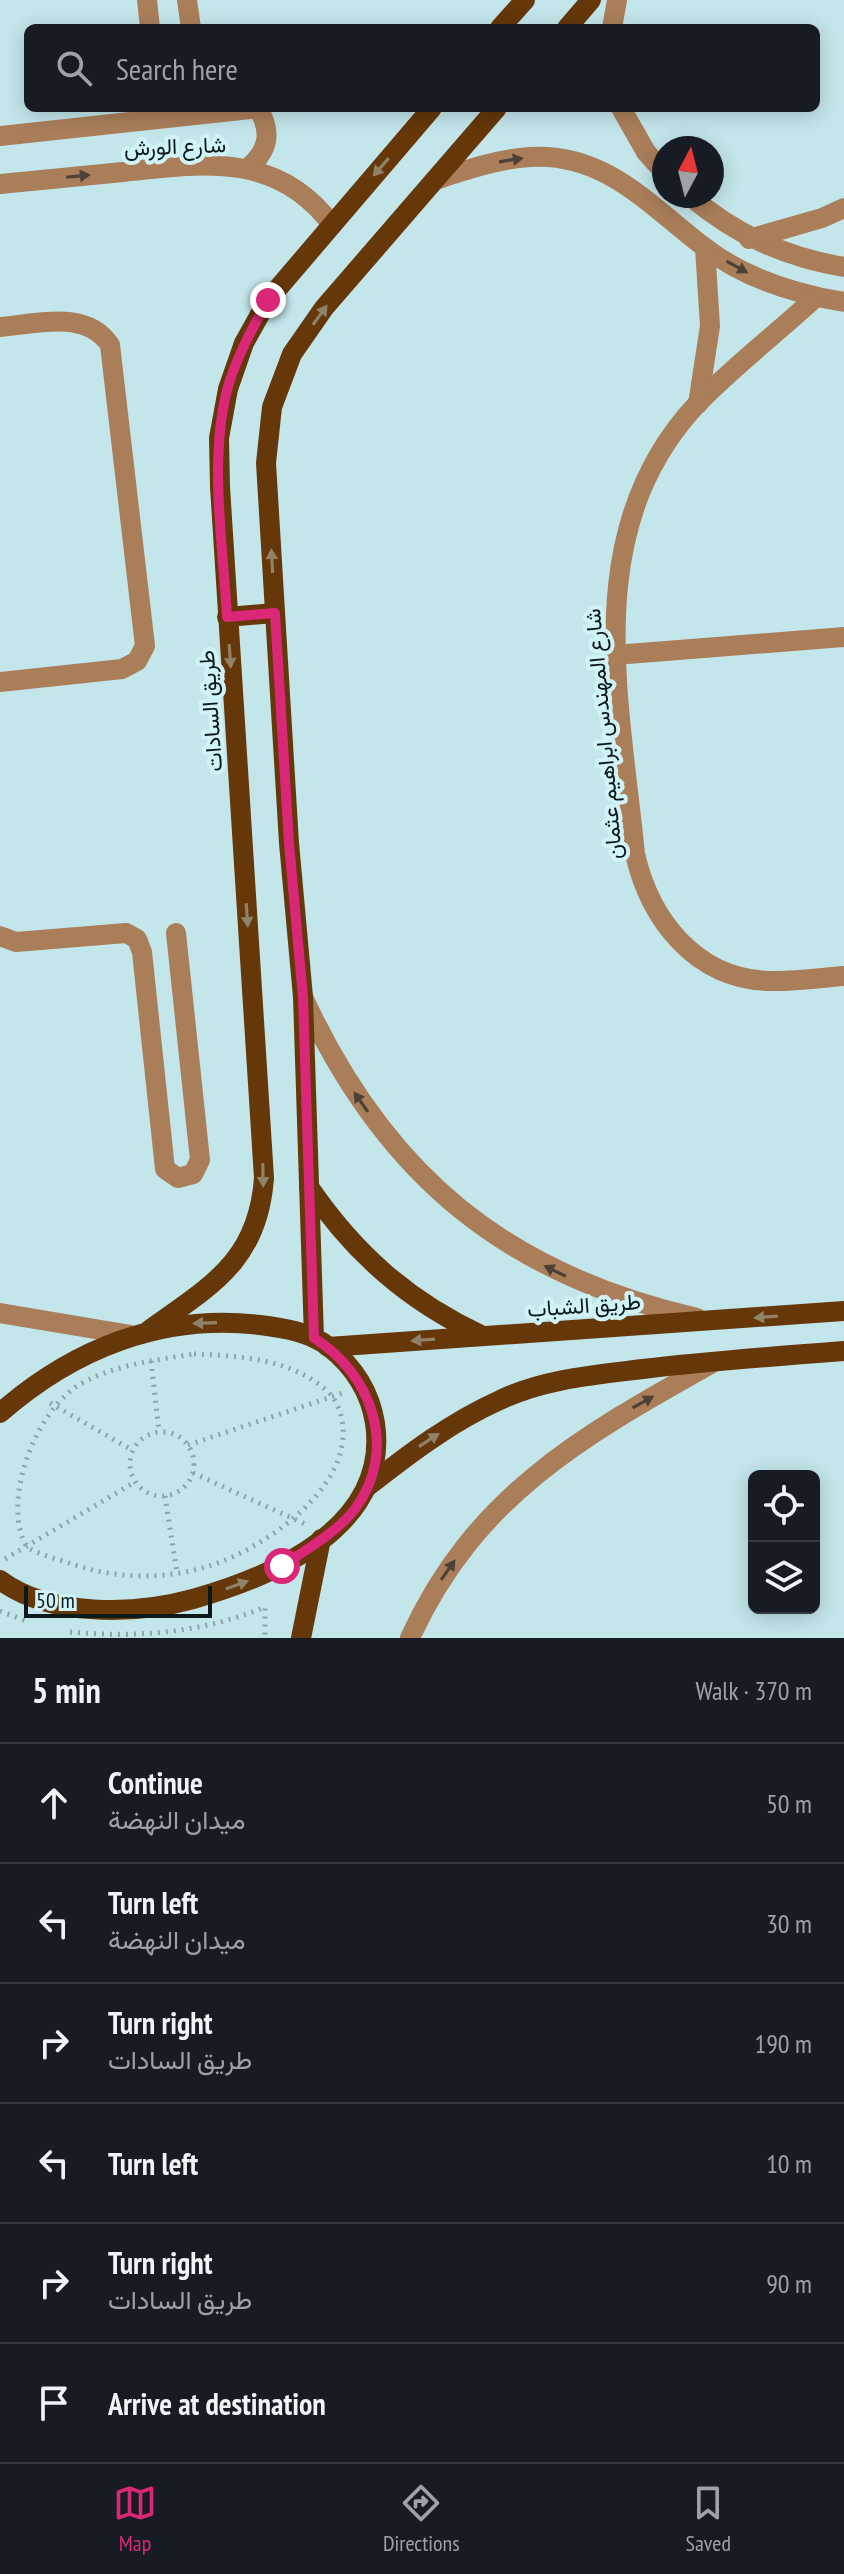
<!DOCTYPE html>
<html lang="en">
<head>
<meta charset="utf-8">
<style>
  :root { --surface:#171b24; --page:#242831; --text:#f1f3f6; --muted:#9ea1a6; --line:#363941; --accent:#db2777 }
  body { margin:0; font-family:"PT Sans Narrow",Vazirmatn,sans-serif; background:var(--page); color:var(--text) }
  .controls { position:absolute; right:24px; bottom:24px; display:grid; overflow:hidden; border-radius:12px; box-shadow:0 4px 20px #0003 }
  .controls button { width:72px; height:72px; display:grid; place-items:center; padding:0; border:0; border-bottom:2px solid var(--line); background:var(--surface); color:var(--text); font:40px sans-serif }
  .compass { position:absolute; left:652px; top:136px; width:72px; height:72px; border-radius:50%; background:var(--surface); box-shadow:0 4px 20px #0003; rotate:7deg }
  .scale { position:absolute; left:24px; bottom:20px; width:188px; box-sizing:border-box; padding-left:8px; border:4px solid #0c191a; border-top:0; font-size:22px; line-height:28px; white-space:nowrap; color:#0c191a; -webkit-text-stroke:6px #d0f3f8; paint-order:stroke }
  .stop { position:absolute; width:24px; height:24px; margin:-18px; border:6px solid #db2777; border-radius:50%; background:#fff }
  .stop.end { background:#db2777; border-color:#fff; box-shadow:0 2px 8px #0008 }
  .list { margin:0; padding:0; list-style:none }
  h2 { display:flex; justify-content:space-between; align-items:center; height:104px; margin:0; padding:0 32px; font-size:34px }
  h2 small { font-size:26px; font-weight:400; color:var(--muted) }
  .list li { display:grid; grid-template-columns:52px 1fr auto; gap:24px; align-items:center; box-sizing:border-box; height:120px; padding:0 32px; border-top:2px solid var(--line) }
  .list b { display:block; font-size:30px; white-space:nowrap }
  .list p { margin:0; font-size:26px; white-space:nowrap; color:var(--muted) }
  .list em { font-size:26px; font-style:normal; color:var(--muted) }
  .icon { flex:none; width:44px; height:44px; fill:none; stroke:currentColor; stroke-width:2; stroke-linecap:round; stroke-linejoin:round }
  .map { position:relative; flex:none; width:844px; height:1638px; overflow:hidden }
  .search { position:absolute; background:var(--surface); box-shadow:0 4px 20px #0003; left:24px; right:24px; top:24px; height:88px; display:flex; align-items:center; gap:20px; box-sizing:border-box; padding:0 28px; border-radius:12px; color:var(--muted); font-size:30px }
  .sheet { height:824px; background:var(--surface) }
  nav { display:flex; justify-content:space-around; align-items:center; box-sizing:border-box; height:112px; border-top:2px solid var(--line); background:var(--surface); font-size:22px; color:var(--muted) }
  nav a { display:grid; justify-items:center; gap:4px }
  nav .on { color:var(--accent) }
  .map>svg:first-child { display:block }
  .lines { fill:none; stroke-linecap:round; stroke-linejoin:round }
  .path { stroke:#89a5a9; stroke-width:5; stroke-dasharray:2 6; stroke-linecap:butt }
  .minor { stroke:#ab7e5a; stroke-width:20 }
  .major { stroke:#653709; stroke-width:20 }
  .oneway { fill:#4c4134 }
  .oneway2 { fill:#908269 }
  .route { stroke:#db2777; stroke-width:10 }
  .labels { text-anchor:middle; stroke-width:8; stroke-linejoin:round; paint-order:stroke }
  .street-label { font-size:22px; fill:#0c191a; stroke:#d0f3f8 }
</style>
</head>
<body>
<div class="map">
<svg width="844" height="1638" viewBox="0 0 844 1638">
  <rect width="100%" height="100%" fill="#c3e6eb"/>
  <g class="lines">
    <g class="path">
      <path d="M194 1354C242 1356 295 1359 330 1394 338 1402 342 1417 343 1427 348 1491 263 1549 209 1566 165 1580 115 1579 72 1564 58 1559 40 1555 27 1547 0 1503 36 1406 84 1382 119 1364 156 1360 194 1354Z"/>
      <polyline points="151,1361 159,1432"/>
      <polyline points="50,1403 132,1450"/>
      <circle cx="162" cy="1464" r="32"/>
      <polyline points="188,1445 343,1393"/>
      <polyline points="193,1473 305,1524"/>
      <polyline points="165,1496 177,1573"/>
      <polyline points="5,1559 135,1482"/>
      <polyline points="0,1611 29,1622"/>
      <path d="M70 1632C137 1638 202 1633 265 1607V1638"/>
    </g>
    <g class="minor">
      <polyline points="147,0 150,28"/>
      <polyline points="187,0 191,28"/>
      <polyline points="612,28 617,0"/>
      <polyline points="621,108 646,152 664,172"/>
      <polyline points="0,136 260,108"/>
      <path d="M248 168C269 150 272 132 258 108"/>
      <path d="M435 180C466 170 498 159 530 157 605 152 650 206 704 247 744 278 795 294 844 302"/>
      <path d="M0 184C41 180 82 176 123 172 203 163 278 152 332 225"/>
      <path d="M690 196C736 235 785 257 844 267"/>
      <polyline points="749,239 822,218 844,208"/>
      <path d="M815 298C777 333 734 366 698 403 578 530 620 699 635 854 650 920 696 979 769 981 794 982 819 978 844 976"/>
      <path d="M0 327C37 324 86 309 110 345L145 646 137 661 122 669 0 682"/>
      <polyline points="698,404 710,326 705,248"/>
      <polyline points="615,655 844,637"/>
      <polyline points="0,936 16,942 126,933 137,939 142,952 165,1169 178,1178 193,1174 200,1160 176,933"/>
      <path d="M303 997C385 1175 505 1274 697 1318"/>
      <polyline points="0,1313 131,1335"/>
      <path d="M410 1638C475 1495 584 1435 714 1362"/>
    </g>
    <g class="major">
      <polyline points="500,28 525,0"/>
      <polyline points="567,28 591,0"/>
      <polyline points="227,617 275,613"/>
      <path d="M309 1187C354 1253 408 1301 481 1335"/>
      <path d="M148 1331C210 1286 258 1262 264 1178L220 487 219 438 228 389 244 343 268 300 432 108"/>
      <polyline points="314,1338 303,997 289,843 266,463 272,407 292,354 324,308 497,108"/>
      <polyline points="328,1347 844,1311"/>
      <path d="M0 1413C73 1349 162 1313 260 1325 284 1328 310 1332 329 1347 353 1366 370 1392 375 1423 390 1526 275 1576 193 1599 135 1615 50 1617 0 1580"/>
      <path d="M367 1487C409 1454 451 1422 500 1400 544 1379 594 1375 643 1369 710 1361 777 1356 844 1351"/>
      <polyline points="301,1638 321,1539"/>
    </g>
  </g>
  <defs><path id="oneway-solid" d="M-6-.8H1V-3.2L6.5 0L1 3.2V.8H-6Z" transform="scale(2)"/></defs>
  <g class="oneway">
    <use href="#oneway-solid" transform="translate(511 160) rotate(-9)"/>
    <use href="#oneway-solid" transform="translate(78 176) rotate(-6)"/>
    <use href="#oneway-solid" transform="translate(737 267) rotate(29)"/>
    <use href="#oneway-solid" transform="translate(361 1102) rotate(-125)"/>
    <use href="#oneway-solid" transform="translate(555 1271) rotate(-154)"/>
    <use href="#oneway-solid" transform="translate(643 1402) rotate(-29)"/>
    <use href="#oneway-solid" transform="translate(448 1570) rotate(-55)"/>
  </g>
  <g class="oneway2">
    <use href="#oneway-solid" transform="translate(381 167) rotate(131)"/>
    <use href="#oneway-solid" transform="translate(320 315) rotate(-54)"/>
    <use href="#oneway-solid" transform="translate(272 561) rotate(-93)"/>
    <use href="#oneway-solid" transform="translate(230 656) rotate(86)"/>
    <use href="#oneway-solid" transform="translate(247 915) rotate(86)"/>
    <use href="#oneway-solid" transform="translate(263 1175) rotate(89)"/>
    <use href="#oneway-solid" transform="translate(766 1317) rotate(176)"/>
    <use href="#oneway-solid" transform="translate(205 1323) rotate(178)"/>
    <use href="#oneway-solid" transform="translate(423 1340) rotate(176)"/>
    <use href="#oneway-solid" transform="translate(429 1440) rotate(-33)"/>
    <use href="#oneway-solid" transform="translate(237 1585) rotate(-20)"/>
  </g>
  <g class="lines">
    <path class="route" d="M268 300C252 329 236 358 227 390 209 462 223 543 227 617L275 613 289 843 303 997 314 1338C372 1374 399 1450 355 1509 336 1533 307 1549 282 1566"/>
  </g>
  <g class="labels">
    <g class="street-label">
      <text transform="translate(175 146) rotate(-2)" y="8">شارع الورش</text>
      <text transform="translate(210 711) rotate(-94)" y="8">طريق السادات</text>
      <text transform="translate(603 734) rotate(-95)" y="8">شارع المهندس ابراهيم عثمان</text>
      <text transform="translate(584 1305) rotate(-4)" y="8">طريق الشباب</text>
    </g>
  </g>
</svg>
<div class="controls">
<button><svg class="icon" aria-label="locate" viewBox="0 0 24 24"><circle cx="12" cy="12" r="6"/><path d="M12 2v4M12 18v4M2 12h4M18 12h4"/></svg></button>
<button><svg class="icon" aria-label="layers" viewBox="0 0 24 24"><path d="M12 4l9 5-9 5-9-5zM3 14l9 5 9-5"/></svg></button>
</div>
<svg class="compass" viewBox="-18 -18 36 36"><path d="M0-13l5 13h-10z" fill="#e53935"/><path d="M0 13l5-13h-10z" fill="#9ea1a6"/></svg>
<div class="scale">50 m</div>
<div class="stop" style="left:282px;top:1566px"></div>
<div class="stop end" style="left:268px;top:300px"></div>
<div class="search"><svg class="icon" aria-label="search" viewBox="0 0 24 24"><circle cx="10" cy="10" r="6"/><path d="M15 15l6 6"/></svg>Search here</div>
</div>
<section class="sheet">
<h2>5 min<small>Walk · 370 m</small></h2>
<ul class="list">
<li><svg class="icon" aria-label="ahead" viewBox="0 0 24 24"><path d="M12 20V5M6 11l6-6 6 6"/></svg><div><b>Continue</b><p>ميدان النهضة</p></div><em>50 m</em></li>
<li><svg class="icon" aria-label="left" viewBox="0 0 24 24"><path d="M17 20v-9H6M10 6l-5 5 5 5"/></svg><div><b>Turn left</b><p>ميدان النهضة</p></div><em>30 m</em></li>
<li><svg class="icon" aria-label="right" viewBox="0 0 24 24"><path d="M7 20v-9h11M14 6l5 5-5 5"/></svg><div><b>Turn right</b><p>طريق السادات</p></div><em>190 m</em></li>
<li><svg class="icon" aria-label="left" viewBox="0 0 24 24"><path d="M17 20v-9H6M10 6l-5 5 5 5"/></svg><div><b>Turn left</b></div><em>10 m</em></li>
<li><svg class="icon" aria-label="right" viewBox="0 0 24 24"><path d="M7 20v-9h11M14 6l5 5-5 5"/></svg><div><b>Turn right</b><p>طريق السادات</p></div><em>90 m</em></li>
<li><svg class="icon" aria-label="arrive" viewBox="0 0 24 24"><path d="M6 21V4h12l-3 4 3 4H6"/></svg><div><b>Arrive at destination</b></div></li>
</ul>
</section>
<nav>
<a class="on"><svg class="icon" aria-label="map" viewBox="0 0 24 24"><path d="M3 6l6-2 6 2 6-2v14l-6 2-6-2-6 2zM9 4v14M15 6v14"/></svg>Map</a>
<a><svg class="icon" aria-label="directions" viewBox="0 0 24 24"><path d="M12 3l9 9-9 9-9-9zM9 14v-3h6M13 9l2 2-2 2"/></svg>Directions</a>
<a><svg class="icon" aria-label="saved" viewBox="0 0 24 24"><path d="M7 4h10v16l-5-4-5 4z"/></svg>Saved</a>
</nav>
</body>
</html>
